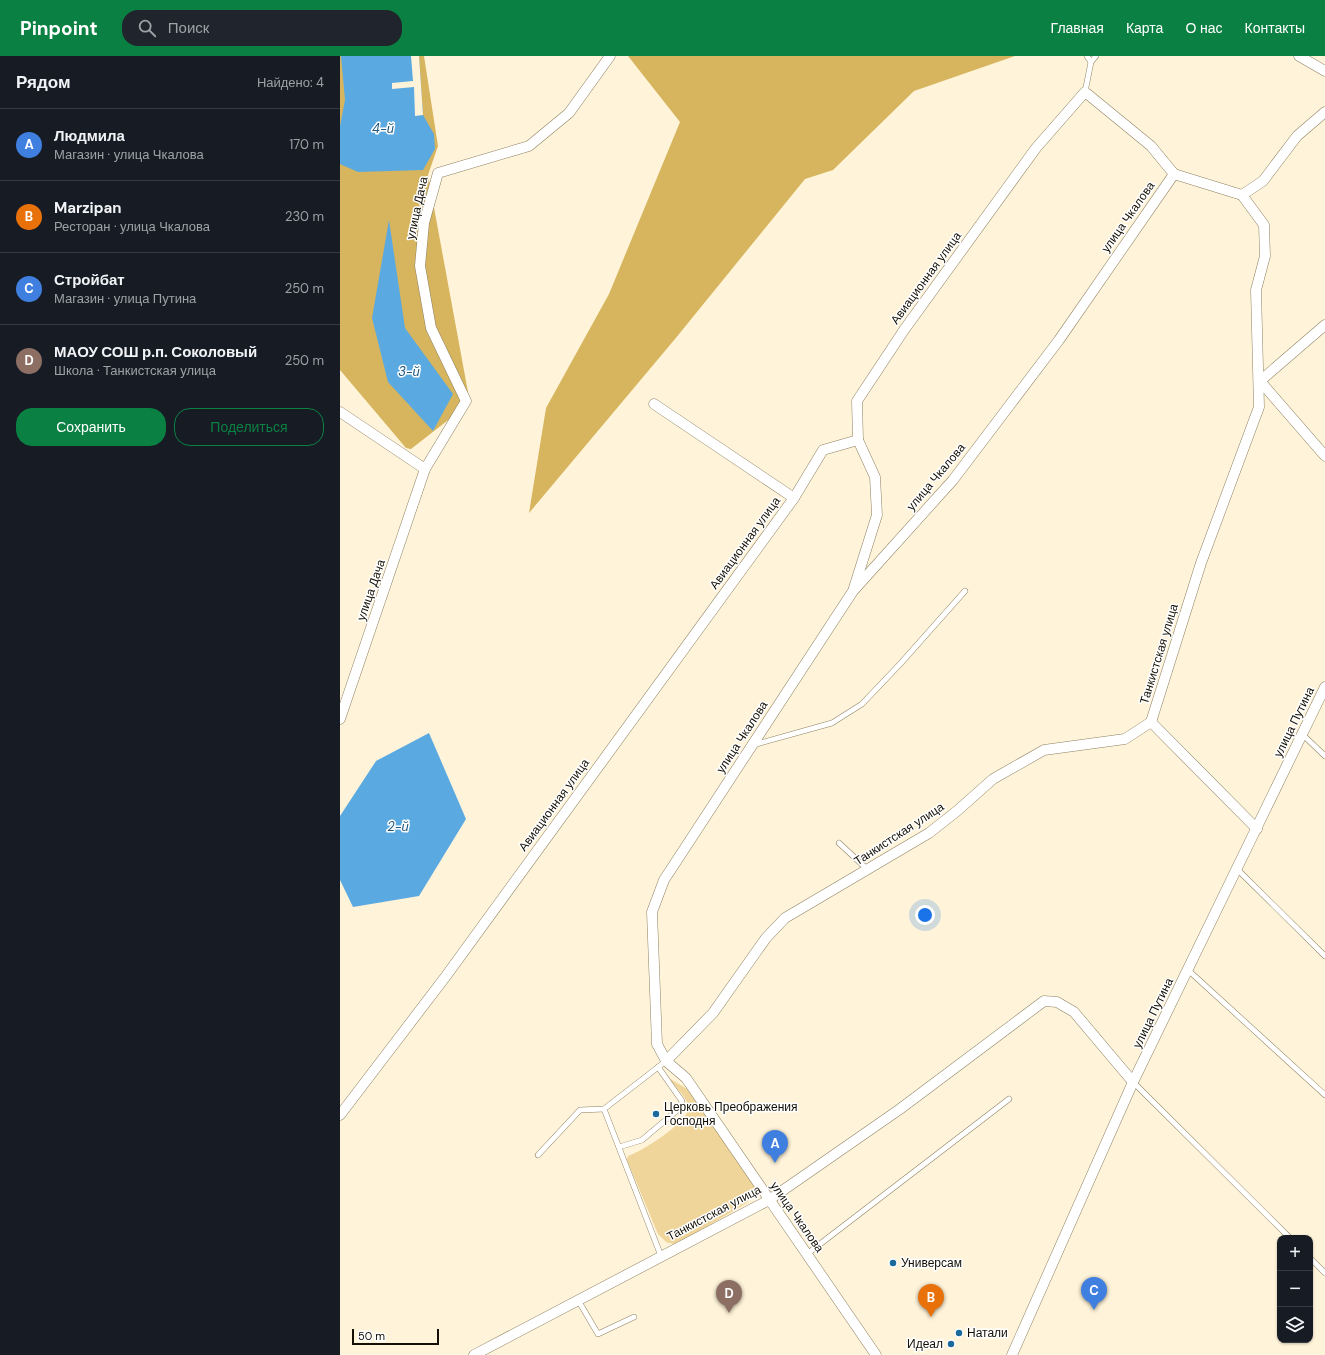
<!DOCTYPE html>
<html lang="ru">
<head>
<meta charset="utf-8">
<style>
  :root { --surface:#171b24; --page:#20242c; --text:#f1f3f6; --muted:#9ea1a6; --line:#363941; --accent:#0b8043 }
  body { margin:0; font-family:"DM Sans",sans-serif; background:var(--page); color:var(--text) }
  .controls { position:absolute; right:12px; bottom:12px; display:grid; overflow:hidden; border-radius:8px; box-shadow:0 1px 3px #0004 }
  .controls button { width:36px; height:36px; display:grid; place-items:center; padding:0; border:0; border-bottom:1px solid var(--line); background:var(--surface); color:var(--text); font:20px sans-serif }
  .scale { position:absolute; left:12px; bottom:10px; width:87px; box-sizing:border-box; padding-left:4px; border:2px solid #130f04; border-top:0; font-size:11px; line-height:14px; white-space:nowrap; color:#130f04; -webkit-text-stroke:3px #fff; paint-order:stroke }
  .you { position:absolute; left:585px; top:859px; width:14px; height:14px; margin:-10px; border:3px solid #fff; border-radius:50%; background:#1a73e8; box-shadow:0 0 0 6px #1a73e833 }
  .badge { display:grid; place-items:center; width:26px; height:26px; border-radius:50%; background:var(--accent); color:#fff; font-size:13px; font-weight:700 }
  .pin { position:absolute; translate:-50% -33px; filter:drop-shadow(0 1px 2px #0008) }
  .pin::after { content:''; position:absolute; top:21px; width:14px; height:12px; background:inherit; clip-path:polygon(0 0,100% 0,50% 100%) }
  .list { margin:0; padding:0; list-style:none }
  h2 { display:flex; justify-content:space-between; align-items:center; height:52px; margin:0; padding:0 16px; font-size:17px }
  h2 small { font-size:13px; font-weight:400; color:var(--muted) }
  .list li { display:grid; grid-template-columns:26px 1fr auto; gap:12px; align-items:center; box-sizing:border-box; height:72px; padding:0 16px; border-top:1px solid var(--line) }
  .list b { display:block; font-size:15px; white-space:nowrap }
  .list p { margin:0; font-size:13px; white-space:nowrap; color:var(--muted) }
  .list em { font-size:13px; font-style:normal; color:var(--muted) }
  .actions { display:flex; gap:8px; padding:12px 16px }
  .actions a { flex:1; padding:9px 0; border:1px solid var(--accent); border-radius:16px; text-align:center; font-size:14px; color:var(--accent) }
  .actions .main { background:var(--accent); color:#fff }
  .icon { flex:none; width:22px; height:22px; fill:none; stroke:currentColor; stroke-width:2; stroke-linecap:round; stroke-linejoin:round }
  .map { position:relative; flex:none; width:985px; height:1299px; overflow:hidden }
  header { display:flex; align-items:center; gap:24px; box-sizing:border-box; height:56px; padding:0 20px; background:var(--accent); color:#fff }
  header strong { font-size:19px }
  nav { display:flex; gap:22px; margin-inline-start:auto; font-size:14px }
  .search { width:280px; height:36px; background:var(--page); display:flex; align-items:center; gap:10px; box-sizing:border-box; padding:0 14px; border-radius:16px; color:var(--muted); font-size:15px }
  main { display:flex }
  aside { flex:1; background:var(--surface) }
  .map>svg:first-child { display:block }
  .green { fill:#efd599 }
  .forest { fill:#d7b55e }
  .water { fill:#5ba9e1 }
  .pier { fill:#fff4d9 }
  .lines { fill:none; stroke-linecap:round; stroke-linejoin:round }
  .service-casing { stroke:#8e8163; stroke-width:6 }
  .minor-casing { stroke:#8e8163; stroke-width:11 }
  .service { stroke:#fff; stroke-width:5 }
  .minor { stroke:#fff; stroke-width:10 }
  .poi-dot { fill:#1b6a9c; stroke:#fff; stroke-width:1.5 }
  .labels { text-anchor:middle; stroke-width:3; stroke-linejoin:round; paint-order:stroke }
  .street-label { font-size:12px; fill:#130f04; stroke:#fff }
  .poi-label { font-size:12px; fill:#130f04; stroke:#fff; text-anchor:start }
  .water-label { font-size:13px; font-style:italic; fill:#20587f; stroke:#fff }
</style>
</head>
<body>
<header>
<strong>Pinpoint</strong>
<div class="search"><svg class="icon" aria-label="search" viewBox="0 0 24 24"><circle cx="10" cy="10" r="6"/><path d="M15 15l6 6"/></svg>Поиск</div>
<nav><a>Главная</a><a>Карта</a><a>О нас</a><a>Контакты</a></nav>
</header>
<main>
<aside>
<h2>Рядом<small>Найдено: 4</small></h2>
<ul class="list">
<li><span class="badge" style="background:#3f7fe0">A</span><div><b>Людмила</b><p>Магазин · улица Чкалова</p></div><em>170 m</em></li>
<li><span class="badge" style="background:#e8710a">B</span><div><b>Marzipan</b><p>Ресторан · улица Чкалова</p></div><em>230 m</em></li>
<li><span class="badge" style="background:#3f7fe0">C</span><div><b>Стройбат</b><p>Магазин · улица Путина</p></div><em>250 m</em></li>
<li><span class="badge" style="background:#8d6e63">D</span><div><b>МАОУ СОШ р.п. Соколовый</b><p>Школа · Танкистская улица</p></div><em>250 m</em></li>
</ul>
<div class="actions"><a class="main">Сохранить</a><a>Поделиться</a></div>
</aside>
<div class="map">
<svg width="985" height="1299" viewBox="0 0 985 1299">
  <rect width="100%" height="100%" fill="#fff4d9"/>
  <path class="green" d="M327 1021 349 1034 414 1127 415 1136 407 1147 345 1183 333 1188 326 1186 318 1178 287 1104 288 1100C301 1096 351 1065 348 1051 347 1040 333 1029 327 1021Z"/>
  <g class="forest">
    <polygon points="0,0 84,0 98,90 88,119 130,347 71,393 66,392 0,314"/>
    <polygon points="288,0 675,0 574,35 493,114 465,123 335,283 189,457 206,352 269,238 340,66"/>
  </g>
  <g class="water">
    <polygon points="1,0 79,0 83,59 94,78 95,93 83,114 18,116 0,108 0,70 5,44"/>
    <polygon points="49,164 65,272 113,338 93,375 48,326 32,262"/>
    <polygon points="89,677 126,763 79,840 13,851 0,824 0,760 36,705"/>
  </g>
  <polygon class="pier" points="71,0 79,0 83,59 75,60 74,31 52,33 52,27 73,25"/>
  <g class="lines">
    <defs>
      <g id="service">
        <polyline points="751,6 756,0"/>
        <polyline points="745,36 751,6 747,0"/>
        <polyline points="962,678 985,700"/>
        <polyline points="413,689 492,667 522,648 561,607 625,535"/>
        <polyline points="499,787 528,814"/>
        <polyline points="897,813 985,900"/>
        <polyline points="848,914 985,1039"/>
        <polyline points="793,1026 950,1182"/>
        <polyline points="279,1091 302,1084 341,1051 342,1045 318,1011"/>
        <polyline points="198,1099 240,1054 264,1053"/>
        <polyline points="467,1198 669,1043"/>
        <polyline points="321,1200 264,1053 326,1005"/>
        <polyline points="970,1202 985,1217"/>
        <polyline points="238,1244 258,1278 294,1261"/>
      </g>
      <g id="minor">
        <polyline points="959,0 985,15"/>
        <polyline points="834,118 902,139 923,125 957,80 985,56"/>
        <polyline points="985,269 920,325 985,400"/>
        <polyline points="314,348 454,442"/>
        <polyline points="0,356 85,413"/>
        <polyline points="514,532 537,459 535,421 518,384"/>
        <polyline points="0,663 85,413 126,345 91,272 80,210 84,167 98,117 189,90 229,57 270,0"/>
        <polyline points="811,666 917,773"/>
        <polyline points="326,1005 373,957 426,882 445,862 589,777 617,755 653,723 704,694 785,683 811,666 861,507 919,351 916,234 925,200 924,169 902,139"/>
        <polyline points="0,1059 106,920 454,442 483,394 518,384 517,345 564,274 696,92 745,36 811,90 834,118"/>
        <polyline points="134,1299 429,1144 560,1053 704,945 717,946 734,956 793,1026"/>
        <polyline points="536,1299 346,1022 326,1005 317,988 312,856 324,824 513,535 613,424 719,284 834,118"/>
        <polyline points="672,1299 793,1026 985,631"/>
      </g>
    </defs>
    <use href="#service" class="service-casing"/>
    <use href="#minor" class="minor-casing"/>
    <use href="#service" class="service"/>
    <use href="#minor" class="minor"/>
  </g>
  <g class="poi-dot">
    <circle cx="316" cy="1058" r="4"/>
    <circle cx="553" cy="1207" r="4"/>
    <circle cx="619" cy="1277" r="4"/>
    <circle cx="611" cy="1288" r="4"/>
  </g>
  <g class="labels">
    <g class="street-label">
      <text transform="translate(77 152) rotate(-78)" y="4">улица Дача</text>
      <text transform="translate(788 161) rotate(-55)" y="4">улица Чкалова</text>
      <text transform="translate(586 222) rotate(-54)" y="4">Авиационная улица</text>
      <text transform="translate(596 421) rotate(-50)" y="4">улица Чкалова</text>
      <text transform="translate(405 487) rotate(-54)" y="4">Авиационная улица</text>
      <text transform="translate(31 534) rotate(-71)" y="4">улица Дача</text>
      <text transform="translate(819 598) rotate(-73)" y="4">Танкистская улица</text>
      <text transform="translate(954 666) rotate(-64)" y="4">улица Путина</text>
      <text transform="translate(402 681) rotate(-57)" y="4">улица Чкалова</text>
      <text transform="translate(214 749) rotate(-54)" y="4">Авиационная улица</text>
      <text transform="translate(559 778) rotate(-33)" y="4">Танкистская улица</text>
      <text transform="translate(813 957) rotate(-64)" y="4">улица Путина</text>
      <text transform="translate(374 1157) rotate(-28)" y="4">Танкистская улица</text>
      <text transform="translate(457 1161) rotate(55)" y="4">улица Чкалова</text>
    </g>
    <g class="poi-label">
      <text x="324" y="1055">Церковь Преображения<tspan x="324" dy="14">Господня</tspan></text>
      <text x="561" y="1211">Универсам</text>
      <text x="627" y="1281">Натали</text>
      <text x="603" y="1292" text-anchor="end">Идеал</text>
    </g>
    <g class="water-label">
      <text x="43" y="77">4-й</text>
      <text x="69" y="320">3-й</text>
      <text x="58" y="775">2-й</text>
    </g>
  </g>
</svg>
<div class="controls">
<button>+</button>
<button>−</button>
<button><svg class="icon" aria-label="layers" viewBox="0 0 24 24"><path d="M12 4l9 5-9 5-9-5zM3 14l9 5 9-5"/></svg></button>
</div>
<div class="scale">50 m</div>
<div class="you"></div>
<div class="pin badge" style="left:435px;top:1107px;background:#3f7fe0">A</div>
<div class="pin badge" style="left:591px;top:1261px;background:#e8710a">B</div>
<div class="pin badge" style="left:754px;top:1254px;background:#3f7fe0">C</div>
<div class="pin badge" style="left:389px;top:1257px;background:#8d6e63">D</div>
</div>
</main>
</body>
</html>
